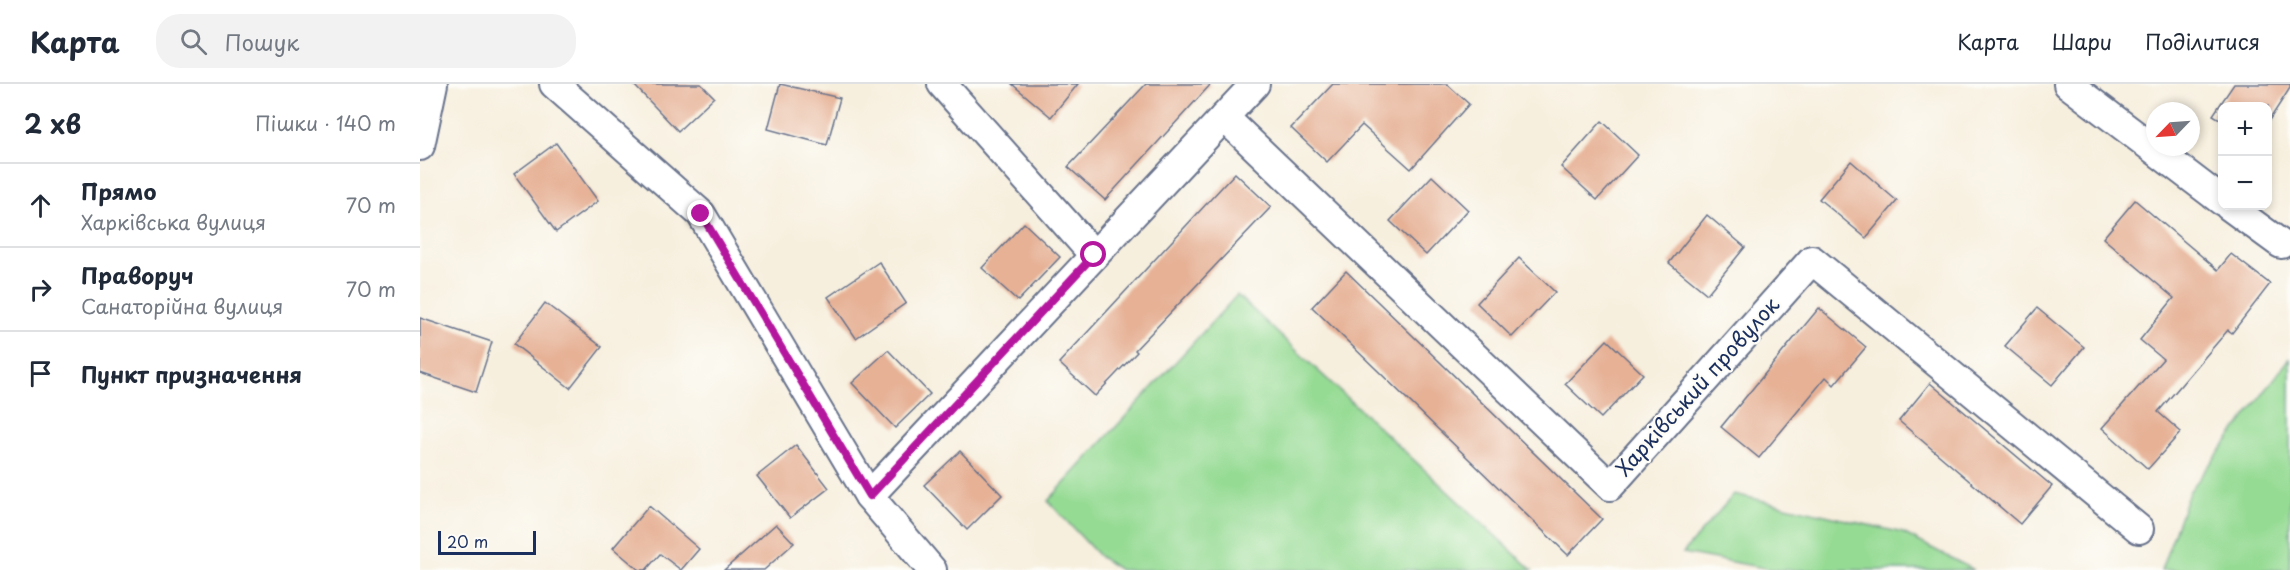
<!DOCTYPE html>
<html lang="uk">
<head>
<meta charset="utf-8">
<style>
  :root { --surface:#fff; --page:#f2f2f3; --text:#1f2937; --muted:#747a83; --line:#e0e1e3 }
  body { margin:0; font-family:"Playpen Sans",sans-serif; background:var(--page); color:var(--text) }
  .controls { position:absolute; right:18px; top:18px; display:grid; overflow:hidden; border-radius:12px; box-shadow:0 3px 9px #0003 }
  .controls button { width:54px; height:54px; display:grid; place-items:center; padding:0; border:0; border-bottom:2px solid var(--line); background:var(--surface); color:var(--text); font:30px sans-serif }
  .compass { position:absolute; left:1726px; top:18px; width:54px; height:54px; border-radius:50%; background:var(--surface); box-shadow:0 3px 9px #0003; rotate:245deg }
  .scale { position:absolute; left:18px; bottom:15px; width:98px; box-sizing:border-box; padding-left:6px; border:3px solid #1b2f5e; border-top:0; font-size:16px; line-height:21px; white-space:nowrap; color:#1b2f5e; -webkit-text-stroke:4px #fdfcf7; paint-order:stroke }
  .stop { position:absolute; width:18px; height:18px; margin:-14px; border:4px solid #b5179e; border-radius:50%; background:#fff }
  .stop.end { background:#b5179e; border-color:#fff; box-shadow:0 2px 6px #0008 }
  .list { margin:0; padding:0; list-style:none }
  h2 { display:flex; justify-content:space-between; align-items:center; height:78px; margin:0; padding:0 24px; font-size:26px }
  h2 small { font-size:20px; font-weight:400; color:var(--muted) }
  .list li { display:grid; grid-template-columns:39px 1fr auto; gap:18px; align-items:center; box-sizing:border-box; height:84px; padding:0 24px; border-top:2px solid var(--line) }
  .list b { display:block; font-size:22px; white-space:nowrap }
  .list p { margin:0; font-size:20px; white-space:nowrap; color:var(--muted) }
  .list em { font-size:20px; font-style:normal; color:var(--muted) }
  .icon { flex:none; width:33px; height:33px; fill:none; stroke:currentColor; stroke-width:2; stroke-linecap:round; stroke-linejoin:round }
  .map { position:relative; flex:none; width:1870px; height:486px; overflow:hidden }
  header { display:flex; align-items:center; gap:36px; box-sizing:border-box; height:84px; padding:0 30px; background:var(--surface); border-bottom:2px solid var(--line) }
  header strong { font-size:28px }
  nav { display:flex; gap:33px; margin-inline-start:auto; font-size:21px }
  .search { width:420px; height:54px; background:var(--page); display:flex; align-items:center; gap:15px; box-sizing:border-box; padding:0 21px; border-radius:24px; color:var(--muted); font-size:22px }
  main { display:flex }
  aside { flex:1; background:var(--surface) }
  .map>svg:first-child { display:block }
  .green { fill:#96db94; stroke:#588579; stroke-width:1.5 }
  .building { fill:#e6b195 }
  .lines { fill:none; stroke-linecap:round; stroke-linejoin:round }
  .street-casing { stroke:#68728b; stroke-width:32 }
  .street { stroke:#fff; stroke-width:28 }
  .route { stroke:#b5179e; stroke-width:8 }
  .labels { text-anchor:middle; stroke-width:4.5; stroke-linejoin:round; paint-order:stroke }
  .street-label { font-size:21px; fill:#1b2f5e; stroke:#fdfcf7 }
</style>
</head>
<body>
<header>
<strong>Карта</strong>
<div class="search"><svg class="icon" aria-label="search" viewBox="0 0 24 24"><circle cx="10" cy="10" r="6"/><path d="M15 15l6 6"/></svg>Пошук</div>
<nav><a>Карта</a><a>Шари</a><a>Поділитися</a></nav>
</header>
<main>
<aside>
<h2>2 хв<small>Пішки · 140 m</small></h2>
<ul class="list">
<li><svg class="icon" aria-label="ahead" viewBox="0 0 24 24"><path d="M12 20V5M6 11l6-6 6 6"/></svg><div><b>Прямо</b><p>Харківська вулиця</p></div><em>70 m</em></li>
<li><svg class="icon" aria-label="right" viewBox="0 0 24 24"><path d="M7 20v-9h11M14 6l5 5-5 5"/></svg><div><b>Праворуч</b><p>Санаторійна вулиця</p></div><em>70 m</em></li>
<li><svg class="icon" aria-label="arrive" viewBox="0 0 24 24"><path d="M6 21V4h12l-3 4 3 4H6"/></svg><div><b>Пункт призначення</b></div></li>
</ul>
</aside>
<div class="map">
<svg width="1870" height="486" viewBox="0 0 1870 486">
  <rect width="100%" height="100%" fill="#fdfcf7"/>
  <filter id="ink" filterUnits="userSpaceOnUse"><feTurbulence type="fractalNoise" baseFrequency=".0167" numOctaves="2"/><feDisplacementMap in="SourceGraphic" scale="12" xChannelSelector="R" yChannelSelector="G"/><feConvolveMatrix kernelMatrix="1 2 1 2 8 2 1 2 1" color-interpolation-filters="sRGB"/></filter>
  <filter id="wash" filterUnits="userSpaceOnUse"><feTurbulence type="fractalNoise" baseFrequency=".008" numOctaves="4" result="noise"/><feDisplacementMap in="SourceGraphic" scale="24" xChannelSelector="R" yChannelSelector="G"/><feGaussianBlur stdDeviation="1.35" result="paint"/><feColorMatrix in="noise" values="0 0 0 0 0 0 0 0 0 0 0 0 0 0 0 0 0 1.4 0 .05"/><feComposite in="paint" operator="in"/></filter>
  <g filter="url(#wash)">
    <rect width="100%" height="100%" fill="#f7efde"/>
    <g class="green">
      <polygon points="817,211 1112,486 700,486 680,473 628,417"/>
      <polygon points="1870,274 1870,486 1741,486 1769,408"/>
      <polygon points="1314,410 1483,449 1554,486 1355,486 1263,469"/>
    </g>
    <g id="blocks">
      <g class="building">
        <polygon points="213,0 281,0 294,13 258,47"/>
        <polygon points="360,0 420,14 407,61 348,45"/>
        <polygon points="592,0 658,0 631,33"/>
        <polygon points="726,0 791,0 685,116 648,83"/>
        <polygon points="913,0 1027,0 1049,20 991,85 942,41 907,78 871,44"/>
        <polygon points="1814,0 1870,0 1870,4 1848,38 1848,22 1803,22 1803,37 1793,31"/>
        <polygon points="1182,37 1218,71 1177,116 1141,83"/>
        <polygon points="136,59 178,117 136,148 94,90"/>
        <polygon points="1431,77 1477,117 1446,154 1399,115"/>
        <polygon points="815,89 851,123 715,266 717,268 675,312 639,279"/>
        <polygon points="1012,92 1048,126 1006,171 970,137"/>
        <polygon points="1715,116 1798,186 1811,170 1850,200 1812,249 1808,246 1738,328 1761,348 1728,385 1682,344 1743,275 1720,256 1754,214 1683,154"/>
        <polygon points="1287,131 1325,163 1287,210 1249,179"/>
        <polygon points="604,139 640,173 598,217 562,184"/>
        <polygon points="1099,174 1135,208 1092,253 1057,219"/>
        <polygon points="459,178 486,219 436,254 408,213"/>
        <polygon points="926,187 1182,435 1148,471 892,223"/>
        <polygon points="125,219 182,263 150,304 94,260"/>
        <polygon points="1399,224 1446,263 1414,301 1406,293 1339,374 1301,343"/>
        <polygon points="1617,224 1664,263 1632,301 1585,262"/>
        <polygon points="0,234 72,258 56,308 0,289"/>
        <polygon points="1187,256 1223,290 1181,334 1145,300"/>
        <polygon points="468,266 510,310 475,344 432,299"/>
        <polygon points="1510,299 1632,402 1600,440 1479,337"/>
        <polygon points="376,361 409,404 370,434 337,392"/>
        <polygon points="540,367 582,411 547,446 504,401"/>
        <polygon points="229,422 279,465 261,486 240,470 226,486 219,486 193,464"/>
        <polygon points="356,440 374,459 344,486 304,486"/>
      </g>
    </g>
  </g>
  <g filter="url(#ink)">
    <use href="#blocks" fill-opacity="0" stroke="#68728b" stroke-width="1.5"/>
    <g class="lines">
      <defs>
        <g id="street">
          <polyline points="134,0 281,130 449,412 512,486"/>
          <polyline points="522,0 674,171"/>
          <polyline points="1648,0 1802,117"/>
          <polyline points="804,33 1190,402 1392,176 1719,445"/>
          <polyline points="0,62 13,0"/>
          <polyline points="1809,122 1861,160"/>
          <polyline points="449,412 835,0"/>
        </g>
      </defs>
      <use href="#street" class="street-casing"/>
      <use href="#street" class="street"/>
    </g>
  </g>
  <g class="lines" filter="url(#ink)">
    <polyline class="route" points="281,130 450,412 674,171"/>
  </g>
  <g class="labels">
    <g class="street-label">
      <text transform="translate(1278 303) rotate(-48)" y="7">Харківський провулок</text>
    </g>
  </g>
</svg>
<div class="controls">
<button>+</button>
<button>−</button>
</div>
<svg class="compass" viewBox="-18 -18 36 36"><path d="M0-13l5 13h-10z" fill="#e53935"/><path d="M0 13l5-13h-10z" fill="#747a83"/></svg>
<div class="scale">20 m</div>
<div class="stop" style="left:674px;top:171px"></div>
<div class="stop end" style="left:281px;top:130px"></div>
</div>
</main>
</body>
</html>
